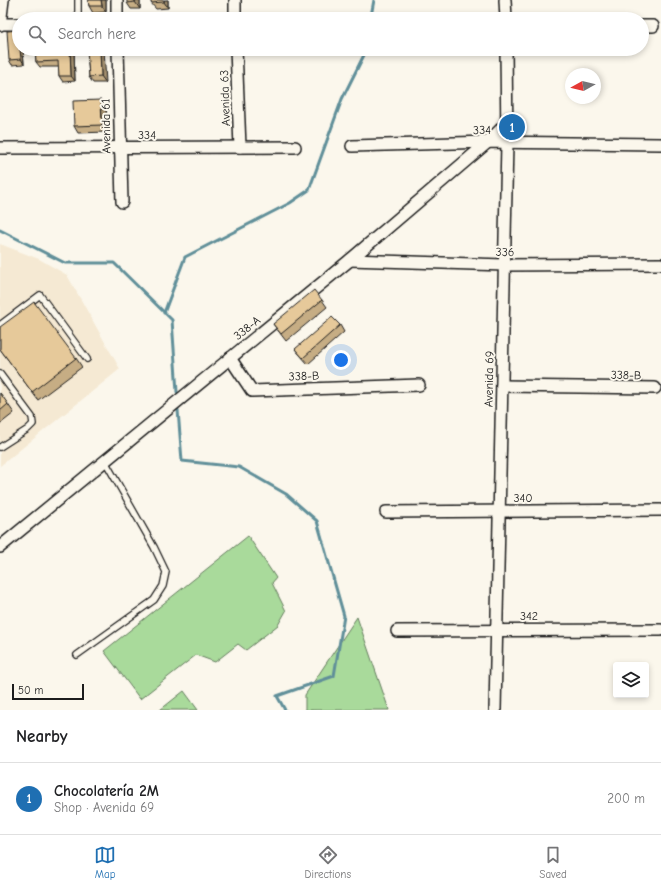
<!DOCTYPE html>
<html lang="en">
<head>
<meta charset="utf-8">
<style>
  :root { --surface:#fff; --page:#f2f2f2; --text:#202124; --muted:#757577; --line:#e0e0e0; --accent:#1f6fb2 }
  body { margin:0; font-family:"Comic Neue",sans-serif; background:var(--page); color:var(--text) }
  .controls { position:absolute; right:12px; bottom:12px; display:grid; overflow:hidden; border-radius:4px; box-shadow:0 2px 6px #0003 }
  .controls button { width:36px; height:36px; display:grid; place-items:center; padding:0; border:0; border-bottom:1px solid var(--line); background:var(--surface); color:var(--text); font:20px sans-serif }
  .compass { position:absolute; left:565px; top:68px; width:36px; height:36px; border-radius:50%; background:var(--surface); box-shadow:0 2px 6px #0003; rotate:262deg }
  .scale { position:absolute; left:12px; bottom:10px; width:72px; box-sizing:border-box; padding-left:4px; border:2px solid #1c1c1c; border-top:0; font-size:11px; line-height:14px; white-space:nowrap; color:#1c1c1c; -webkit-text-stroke:3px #fbf7ec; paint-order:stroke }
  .you { position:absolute; left:341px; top:360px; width:14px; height:14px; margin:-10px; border:3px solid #fff; border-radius:50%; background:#1a73e8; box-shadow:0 0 0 6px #1a73e833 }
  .badge { display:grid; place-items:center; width:26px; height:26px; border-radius:50%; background:var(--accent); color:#fff; font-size:13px; font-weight:700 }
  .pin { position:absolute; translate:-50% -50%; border:2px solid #fff; box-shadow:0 1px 4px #0006 }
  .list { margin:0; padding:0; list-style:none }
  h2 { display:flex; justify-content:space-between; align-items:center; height:52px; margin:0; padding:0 16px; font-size:17px }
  h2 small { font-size:13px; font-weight:400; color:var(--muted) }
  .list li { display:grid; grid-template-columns:26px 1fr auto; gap:12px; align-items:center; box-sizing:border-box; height:72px; padding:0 16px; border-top:1px solid var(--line) }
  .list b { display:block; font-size:15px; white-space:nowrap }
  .list p { margin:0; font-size:13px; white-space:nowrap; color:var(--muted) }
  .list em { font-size:13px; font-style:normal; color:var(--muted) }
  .icon { flex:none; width:22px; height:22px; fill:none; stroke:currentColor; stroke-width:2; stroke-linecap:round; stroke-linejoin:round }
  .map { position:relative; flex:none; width:661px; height:710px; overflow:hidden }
  .search { position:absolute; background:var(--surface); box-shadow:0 2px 6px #0003; left:12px; right:12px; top:12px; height:44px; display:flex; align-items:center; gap:10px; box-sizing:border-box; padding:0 14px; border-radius:22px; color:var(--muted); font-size:15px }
  .sheet { height:124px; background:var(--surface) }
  nav { display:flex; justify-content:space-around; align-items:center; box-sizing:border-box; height:56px; border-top:1px solid var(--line); background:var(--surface); font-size:11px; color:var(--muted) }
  nav a { display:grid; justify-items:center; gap:2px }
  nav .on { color:var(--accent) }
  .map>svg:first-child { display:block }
  .built { fill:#f5e9d3 }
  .green { fill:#a9da9b; stroke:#627b5c }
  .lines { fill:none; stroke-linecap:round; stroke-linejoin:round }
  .stream { stroke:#608f99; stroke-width:3 }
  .lane-casing { stroke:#1c1c1c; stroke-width:8 }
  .street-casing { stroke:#1c1c1c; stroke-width:14 }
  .lane { stroke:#fbf7ec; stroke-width:5.5 }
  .street { stroke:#fbf7ec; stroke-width:11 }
  .wall { fill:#c6ad84; stroke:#1c1c1c }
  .shaded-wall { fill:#a18d6c; stroke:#1c1c1c }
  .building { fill:#e6c99a; stroke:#1c1c1c }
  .labels { text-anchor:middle; stroke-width:4; stroke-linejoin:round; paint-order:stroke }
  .street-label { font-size:12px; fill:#1c1c1c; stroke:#fbf7ec }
</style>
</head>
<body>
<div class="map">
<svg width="661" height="710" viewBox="0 0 661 710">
  <rect width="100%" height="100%" fill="#fbf7ec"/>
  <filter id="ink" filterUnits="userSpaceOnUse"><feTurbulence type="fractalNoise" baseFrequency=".025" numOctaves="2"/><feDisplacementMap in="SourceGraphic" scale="8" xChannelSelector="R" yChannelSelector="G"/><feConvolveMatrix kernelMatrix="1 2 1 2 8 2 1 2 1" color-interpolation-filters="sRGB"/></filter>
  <g filter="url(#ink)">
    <polygon class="built" points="0,244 39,259 67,275 120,369 0,466"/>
    <g class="green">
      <polygon points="248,536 276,578 272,583 286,611 278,625 246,650 238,644 215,662 196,655 140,699 104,651"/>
      <polygon points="357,617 389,710 305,710 305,695"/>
      <polygon points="184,691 198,710 160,710"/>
    </g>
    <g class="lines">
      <g class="stream">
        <polyline points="371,16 374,0"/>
        <polyline points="0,230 65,263 114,263 172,320 177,392"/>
        <polyline points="164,313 185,257 290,203 309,190 342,99 364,55 365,49"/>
        <polyline points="178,410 182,461 239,467 286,494 317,521 344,616 334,676 277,696 285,710"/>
      </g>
      <defs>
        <g id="lane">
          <polyline points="78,19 78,0"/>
          <polyline points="0,325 40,295 87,359"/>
          <polyline points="0,374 32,417 33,424 28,429 0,447"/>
          <polyline points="77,655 154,600 163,586 166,572 154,547 105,461"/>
        </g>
        <g id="street">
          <polyline points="117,0 117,19"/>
          <polyline points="235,0 235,19"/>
          <polyline points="505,0 506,19"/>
          <polyline points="0,24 19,24"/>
          <polyline points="0,25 3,0"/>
          <polyline points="642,26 653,26"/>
          <polyline points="118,49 122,202"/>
          <polyline points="236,49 240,147"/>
          <polyline points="352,146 488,142 661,144"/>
          <polyline points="0,148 295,147"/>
          <polyline points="350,260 504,265 661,264"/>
          <polyline points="230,358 252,391 419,385"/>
          <polyline points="502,386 655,388"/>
          <polyline points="386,512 661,510"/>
          <polyline points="0,547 350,260 488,142 506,124"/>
          <polyline points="397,631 661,630"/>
          <polyline points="495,710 507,143 506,49"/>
        </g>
      </defs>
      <use href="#lane" class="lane-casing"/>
      <use href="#street" class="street-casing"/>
      <use href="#lane" class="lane"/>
      <use href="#street" class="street"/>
    </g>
    <g class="wall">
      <polygon points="88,0 106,0 106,12 93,13 89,6"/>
      <polygon points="140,0 140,9 131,9 127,3"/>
      <polygon points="168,0 168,8 156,9 151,3"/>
      <polygon points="19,49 23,49 24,64 12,65 9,60"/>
      <polygon points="35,49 74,49 75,81 63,82 59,76 59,67 40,67 36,62"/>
      <polygon points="87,49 106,83 93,83 89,77"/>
      <polygon points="106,106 107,132 78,133 74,126"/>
      <polygon points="322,300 327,307 286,341 273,324"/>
      <polygon points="340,325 344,332 308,364 300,355 295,349"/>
      <polygon points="0,327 76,358 82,367 38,400 0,349"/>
      <polygon points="0,393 14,413 0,424"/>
    </g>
    <g class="shaded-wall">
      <polygon points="101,0 106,0 106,12 102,6"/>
      <polygon points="135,0 140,0 140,9 135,2"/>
      <polygon points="164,0 168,0 168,8 164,2"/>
      <polygon points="20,49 23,49 24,64 21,59"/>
      <polygon points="70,49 74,49 75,81 71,76"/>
      <polygon points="100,49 104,49 106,83 101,76"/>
      <polygon points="101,100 106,106 107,132 102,125"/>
    </g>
    <g class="building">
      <polygon points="88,0 101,0 102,6 89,6"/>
      <polygon points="127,0 135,0 135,2 127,3"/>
      <polygon points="151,0 164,0 164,2 151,3"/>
      <polygon points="19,30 19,49 20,49 21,59 9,60 7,31"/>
      <polygon points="35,49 70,49 71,76 59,76 58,61 36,62"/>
      <polygon points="87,49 100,49 101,76 89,77"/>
      <polygon points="101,100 102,125 74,126 73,101"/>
      <polygon points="314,290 322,300 281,334 273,324"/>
      <polygon points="34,302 76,358 32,392 0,349 0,327"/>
      <polygon points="332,317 340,325 303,358 295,349"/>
      <polygon points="0,393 8,404 0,411"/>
    </g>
  </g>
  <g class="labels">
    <g class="street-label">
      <text transform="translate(225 98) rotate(-92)" y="4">Avenida 63</text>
      <text transform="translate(106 126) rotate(-91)" y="4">Avenida 61</text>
      <text transform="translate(482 130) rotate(-1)" y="4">334</text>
      <text x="147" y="139">334</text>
      <text transform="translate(505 252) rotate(1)" y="4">336</text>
      <text transform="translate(247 328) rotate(-39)" y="4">338-A</text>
      <text transform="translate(626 375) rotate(1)" y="4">338-B</text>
      <text transform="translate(304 376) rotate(-2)" y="4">338-B</text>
      <text transform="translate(489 379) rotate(-89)" y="4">Avenida 69</text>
      <text x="523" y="502">340</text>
      <text x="529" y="620">342</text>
    </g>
  </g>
</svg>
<div class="controls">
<button><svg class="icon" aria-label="layers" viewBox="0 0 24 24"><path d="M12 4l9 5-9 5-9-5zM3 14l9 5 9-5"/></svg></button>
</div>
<svg class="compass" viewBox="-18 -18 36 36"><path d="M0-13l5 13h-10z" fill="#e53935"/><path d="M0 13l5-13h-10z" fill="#757577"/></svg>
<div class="scale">50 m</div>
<div class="you"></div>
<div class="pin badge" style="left:512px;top:127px">1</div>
<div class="search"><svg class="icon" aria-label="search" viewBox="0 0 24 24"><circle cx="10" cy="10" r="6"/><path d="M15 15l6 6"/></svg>Search here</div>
</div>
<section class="sheet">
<h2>Nearby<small></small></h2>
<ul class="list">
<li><span class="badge">1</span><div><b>Chocolatería 2M</b><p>Shop · Avenida 69</p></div><em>200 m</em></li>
</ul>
</section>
<nav>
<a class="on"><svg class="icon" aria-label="map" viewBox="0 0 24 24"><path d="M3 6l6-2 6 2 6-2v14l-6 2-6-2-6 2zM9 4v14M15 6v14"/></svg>Map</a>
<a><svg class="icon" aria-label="directions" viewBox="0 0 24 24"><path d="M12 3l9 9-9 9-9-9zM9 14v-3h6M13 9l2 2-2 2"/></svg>Directions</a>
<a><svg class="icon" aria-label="saved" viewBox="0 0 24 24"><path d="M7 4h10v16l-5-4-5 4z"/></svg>Saved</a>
</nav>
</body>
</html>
